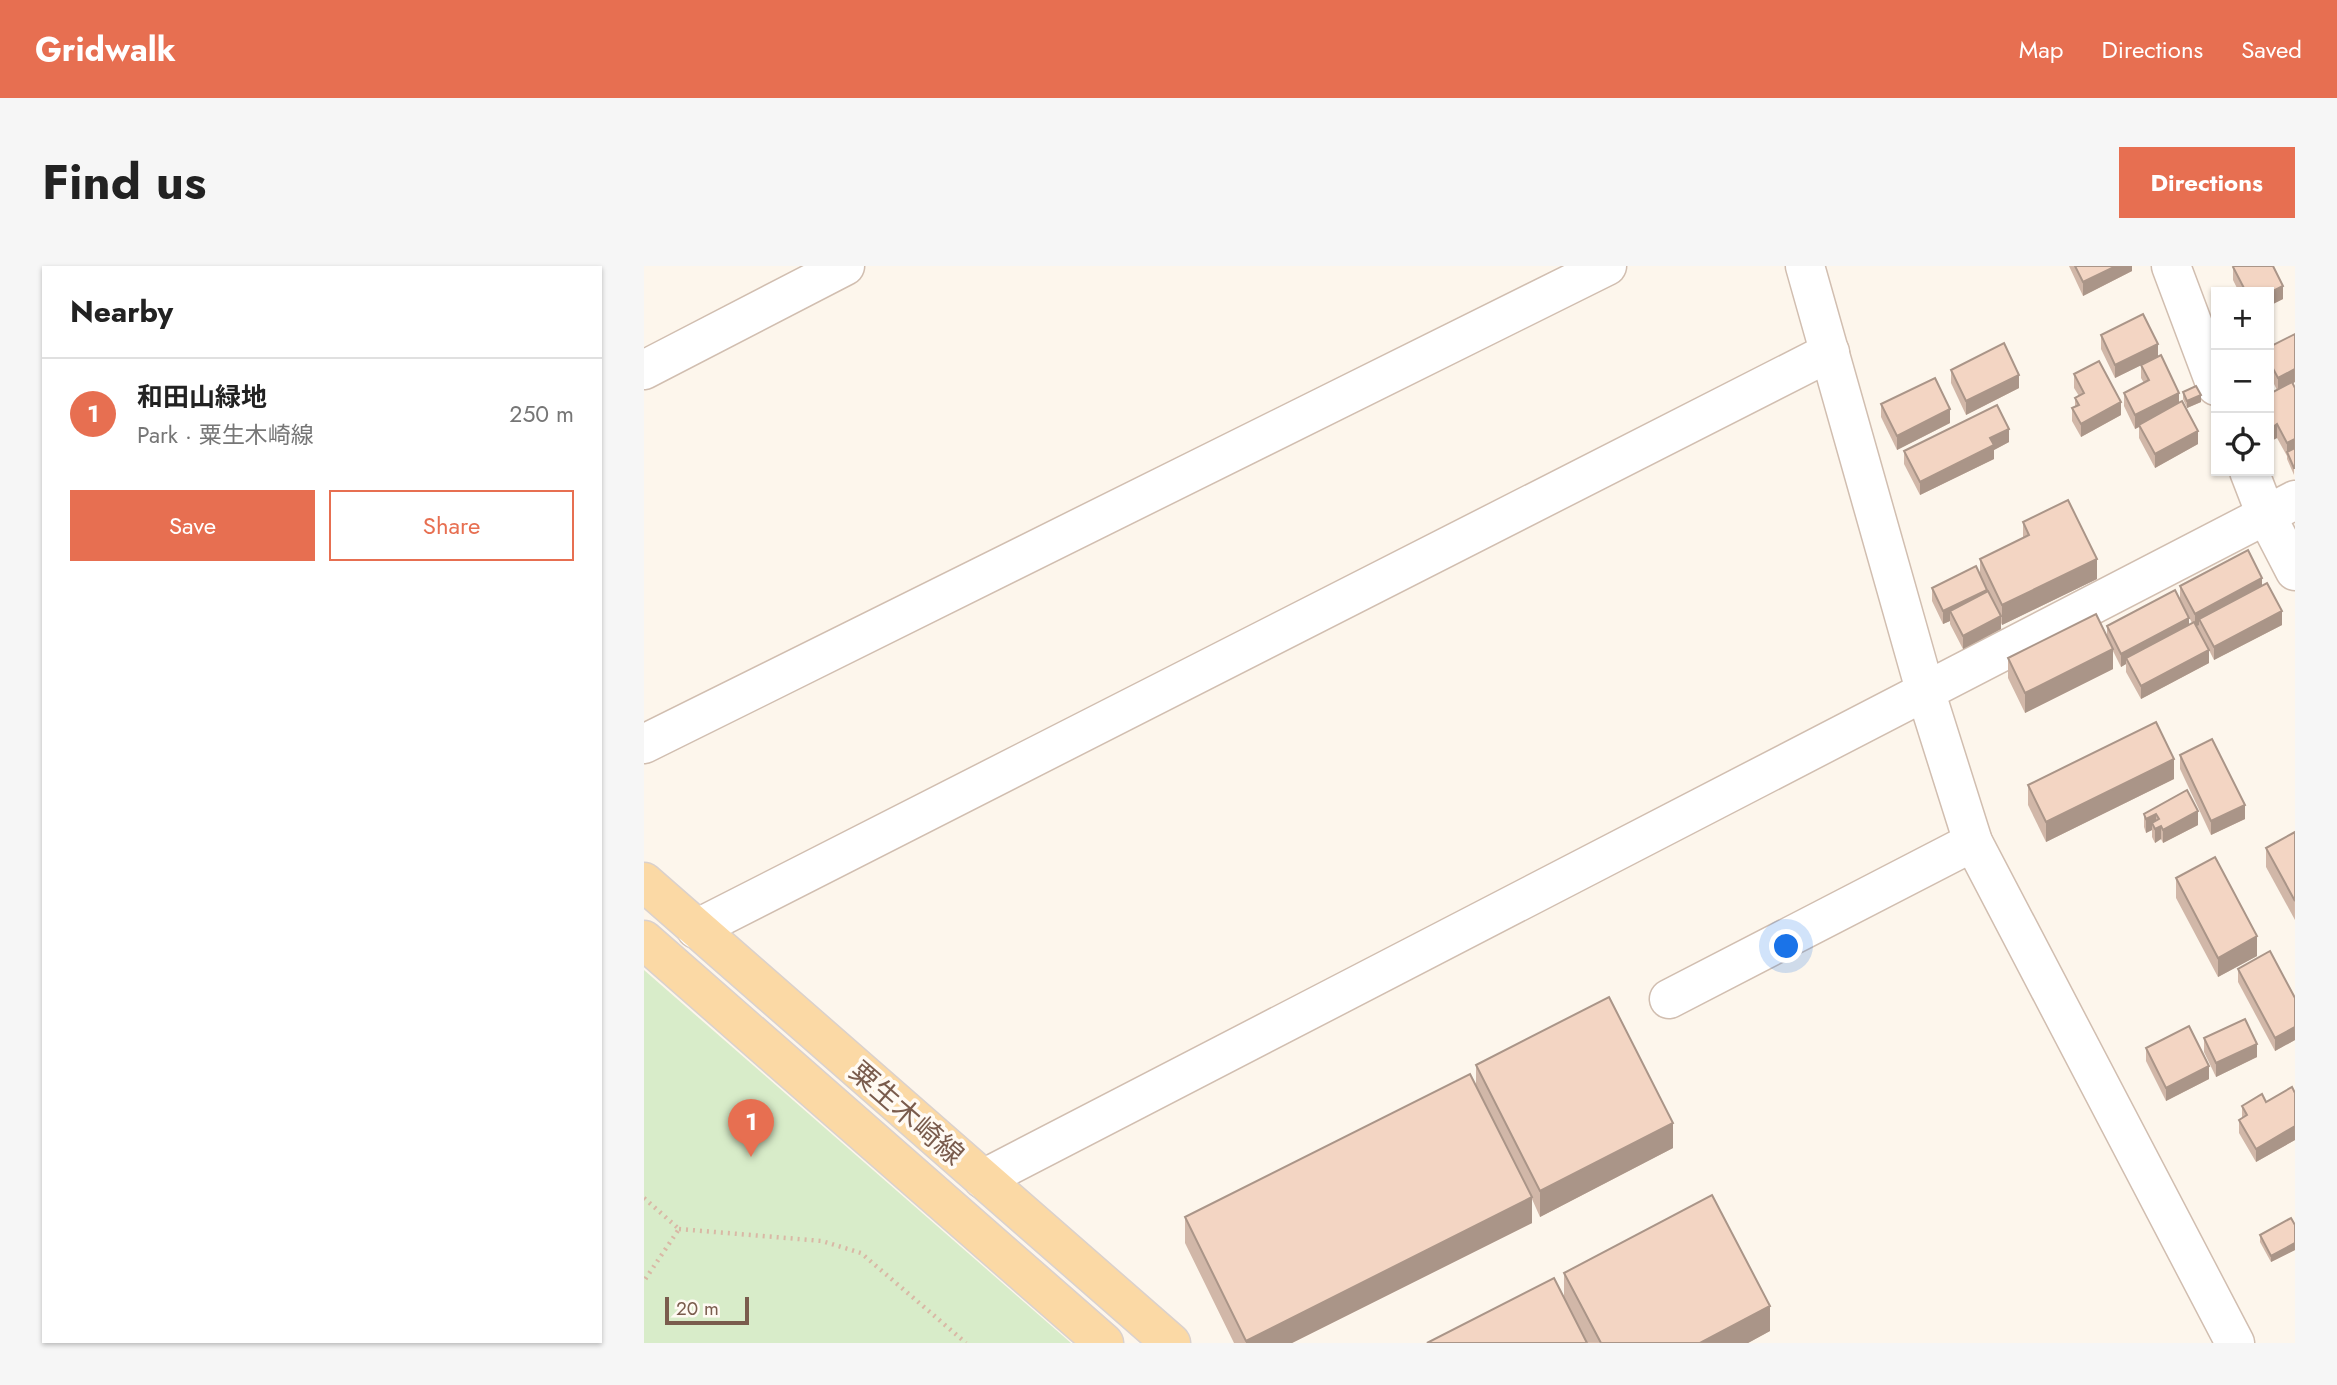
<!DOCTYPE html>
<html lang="en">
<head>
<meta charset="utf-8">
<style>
  :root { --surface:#fff; --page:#f6f6f6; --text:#222; --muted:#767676; --line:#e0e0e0; --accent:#e76f51 }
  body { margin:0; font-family:Jost,"Noto Sans JP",sans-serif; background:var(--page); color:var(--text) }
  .controls { position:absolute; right:21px; top:21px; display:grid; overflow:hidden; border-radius:0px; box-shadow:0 2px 5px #0004 }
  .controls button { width:63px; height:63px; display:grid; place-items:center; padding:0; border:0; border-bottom:2px solid var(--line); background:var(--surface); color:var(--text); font:35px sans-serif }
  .scale { position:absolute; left:21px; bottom:18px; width:84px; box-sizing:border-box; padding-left:7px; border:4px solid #7a5c4d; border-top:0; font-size:19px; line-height:24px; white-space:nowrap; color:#7a5c4d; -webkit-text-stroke:5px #fffaf3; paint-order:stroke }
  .you { position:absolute; left:1143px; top:681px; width:24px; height:24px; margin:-18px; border:5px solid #fff; border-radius:50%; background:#1a73e8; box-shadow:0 0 0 10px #1a73e833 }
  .badge { display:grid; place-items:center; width:46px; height:46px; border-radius:50%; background:var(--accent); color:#fff; font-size:23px; font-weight:700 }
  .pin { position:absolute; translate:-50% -58px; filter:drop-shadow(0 2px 4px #0008) }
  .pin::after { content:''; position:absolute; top:37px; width:24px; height:21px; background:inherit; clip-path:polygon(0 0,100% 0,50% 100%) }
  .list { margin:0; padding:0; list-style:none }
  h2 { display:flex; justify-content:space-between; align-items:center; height:91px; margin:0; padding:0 28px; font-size:30px }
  h2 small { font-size:23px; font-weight:400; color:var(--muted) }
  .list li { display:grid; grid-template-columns:46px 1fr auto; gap:21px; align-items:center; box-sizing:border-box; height:112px; padding:0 28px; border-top:2px solid var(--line) }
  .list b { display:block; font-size:26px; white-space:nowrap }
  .list p { margin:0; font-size:23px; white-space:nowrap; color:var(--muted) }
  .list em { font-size:23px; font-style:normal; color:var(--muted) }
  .actions { display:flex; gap:14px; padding:21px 28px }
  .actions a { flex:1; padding:16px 0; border:2px solid var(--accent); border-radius:0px; text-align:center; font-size:24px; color:var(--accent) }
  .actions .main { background:var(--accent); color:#fff }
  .icon { flex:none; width:38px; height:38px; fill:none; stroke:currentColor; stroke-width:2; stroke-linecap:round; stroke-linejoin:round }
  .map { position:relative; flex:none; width:1651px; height:1077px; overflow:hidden; border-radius:0px }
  header { display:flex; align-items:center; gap:42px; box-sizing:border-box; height:98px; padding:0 35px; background:var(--accent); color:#fff }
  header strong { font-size:33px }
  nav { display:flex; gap:38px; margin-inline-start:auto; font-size:24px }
  .intro { display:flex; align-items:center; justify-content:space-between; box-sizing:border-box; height:168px; padding:0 42px }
  h1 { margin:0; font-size:49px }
  .button { padding:18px 32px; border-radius:0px; background:var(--accent); color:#fff; font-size:24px; font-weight:700 }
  main { display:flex; gap:42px; padding:0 42px }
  aside { flex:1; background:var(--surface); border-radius:0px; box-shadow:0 2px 5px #0004 }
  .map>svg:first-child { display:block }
  .green { fill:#d8ecc9 }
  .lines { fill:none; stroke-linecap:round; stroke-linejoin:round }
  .minor-casing { stroke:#d1beb0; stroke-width:41 }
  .major-casing { stroke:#dad1cd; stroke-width:41 }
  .path { stroke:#d9b8a5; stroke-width:4.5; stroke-dasharray:2 5; stroke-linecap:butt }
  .minor { stroke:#fff; stroke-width:38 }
  .major { stroke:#fbd9a5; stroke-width:38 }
  .wall { fill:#d1b7a8 }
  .shaded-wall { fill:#aa9588 }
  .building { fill:#f3d5c3; stroke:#aa9588; stroke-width:2 }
  .labels { text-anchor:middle; stroke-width:7; stroke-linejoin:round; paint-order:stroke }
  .street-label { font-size:28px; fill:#7a5c4d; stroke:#fffaf3 }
</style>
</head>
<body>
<header>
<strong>Gridwalk</strong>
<nav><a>Map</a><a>Directions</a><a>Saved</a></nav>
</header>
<div class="intro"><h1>Find us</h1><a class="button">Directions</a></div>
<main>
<aside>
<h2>Nearby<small></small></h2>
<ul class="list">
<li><span class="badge">1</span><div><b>和田山緑地</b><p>Park · 粟生木崎線</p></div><em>250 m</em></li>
</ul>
<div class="actions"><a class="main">Save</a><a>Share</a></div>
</aside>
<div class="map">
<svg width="1651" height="1077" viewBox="0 0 1651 1077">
  <rect width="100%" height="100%" fill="#fdf6ec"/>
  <polygon class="green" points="0,704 427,1077 0,1077"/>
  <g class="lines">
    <defs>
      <g id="minor">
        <polyline points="1161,0 1281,424 1329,576 1591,1077"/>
        <polyline points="1527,0 1572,120"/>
        <polyline points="0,104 201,0"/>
        <polyline points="1605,205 1622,249 1651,305"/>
        <polyline points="0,478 963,0"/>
        <polyline points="52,663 1186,86"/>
        <polyline points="1025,733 1329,576"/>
        <polyline points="339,913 1651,234"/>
      </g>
      <g id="major">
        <polyline points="0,616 527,1077"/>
        <polyline points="0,674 460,1077"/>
      </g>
    </defs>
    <use href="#minor" class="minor-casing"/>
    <use href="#major" class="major-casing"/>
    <g class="path">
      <polyline points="0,932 35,963 0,1015"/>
      <polyline points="35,963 178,975 217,987 322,1077"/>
    </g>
    <use href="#minor" class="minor"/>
    <use href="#major" class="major"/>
  </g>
  <g class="wall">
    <polygon points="1425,0 1488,0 1488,5 1439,30"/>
    <polygon points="1589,1 1639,33 1625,40 1625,26 1595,26 1589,14"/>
    <polygon points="1457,69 1514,91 1554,178 1511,202 1495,172 1495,161 1491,163 1480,140 1480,127 1500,117 1497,112 1497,99 1471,112 1457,83"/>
    <polygon points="1625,81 1651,116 1649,117 1651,122 1650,209 1643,193 1643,190 1633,172 1629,174 1625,166 1625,128 1633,124 1625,108"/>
    <polygon points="1307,104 1375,122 1322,149 1307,117"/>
    <polygon points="1430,108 1477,149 1437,171 1428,155 1428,142 1431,140 1431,132 1435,130 1430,122"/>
    <polygon points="1539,126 1557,136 1543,142 1539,133"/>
    <polygon points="1237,138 1306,157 1253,184 1237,151"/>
    <polygon points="1365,176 1350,184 1350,193 1276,229 1260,198 1260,185"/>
    <polygon points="1379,256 1453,313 1358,359 1357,357 1357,363 1319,383 1306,358 1306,355 1299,358 1288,335 1288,322 1336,308 1336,293 1379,272"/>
    <polygon points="1536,320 1618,320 1638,359 1570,394 1565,384 1565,397 1497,433 1482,406 1482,398 1477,401 1469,385 1469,403 1381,447 1364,412 1364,392 1463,370 1463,360 1545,359 1548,357 1536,333"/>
    <polygon points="1536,489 1601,553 1567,569 1536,503"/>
    <polygon points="1530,513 1402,576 1384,539 1384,519"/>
    <polygon points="1543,524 1554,559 1519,577 1517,573 1511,577 1508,571 1508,564 1502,567 1500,561 1500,548"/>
    <polygon points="1651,566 1651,654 1622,601 1622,582"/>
    <polygon points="1532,612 1613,690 1574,711 1532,632"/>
    <polygon points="1594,703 1651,732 1651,774 1631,785 1594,716"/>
    <polygon points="1560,772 1613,791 1572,811 1560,786"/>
    <polygon points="1502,782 1565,813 1522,835 1502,795"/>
    <polygon points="832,799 1029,882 896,951 888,933 888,957 648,1077 590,1077 541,977 541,951 832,820"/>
    <polygon points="1651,827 1651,874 1612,896 1595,867 1595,854 1598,852 1598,840 1622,836"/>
    <polygon points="1651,959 1651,984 1627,996 1616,976 1616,969"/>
    <polygon points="920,1007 1126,1065 1104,1077 943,1077 920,1033"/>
  </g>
  <g class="shaded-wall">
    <polygon points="1472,0 1488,0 1488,5 1439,30 1439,16"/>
    <polygon points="1639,20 1639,33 1625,40 1625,27"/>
    <polygon points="1514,78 1514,91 1471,112 1471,99"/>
    <polygon points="1651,103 1651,116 1634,125 1634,112"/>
    <polygon points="1375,109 1375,122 1322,149 1322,135"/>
    <polygon points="1535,127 1535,141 1491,163 1491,149"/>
    <polygon points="1557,129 1557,136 1543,142 1543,135"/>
    <polygon points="1477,136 1477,149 1437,171 1437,158"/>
    <polygon points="1306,143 1306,157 1253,184 1253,170"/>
    <polygon points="1633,158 1633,172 1629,174 1629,161"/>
    <polygon points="1365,163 1365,176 1350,184 1350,193 1276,229 1276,216 1346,172"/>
    <polygon points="1554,165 1554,178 1511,202 1511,188"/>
    <polygon points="1651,173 1651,187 1643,188 1643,177"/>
    <polygon points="1453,293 1453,313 1358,359 1358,339"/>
    <polygon points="1618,312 1618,325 1555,353 1555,359 1551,361 1551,348"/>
    <polygon points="1343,324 1343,337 1306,345 1306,355 1299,358 1299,345"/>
    <polygon points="1638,345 1638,359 1570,394 1570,381"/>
    <polygon points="1357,350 1357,363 1319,383 1319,370"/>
    <polygon points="1545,352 1545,366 1482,392 1482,398 1477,401 1477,388"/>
    <polygon points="1469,383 1469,403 1381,447 1381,427"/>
    <polygon points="1565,384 1565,397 1497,433 1497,420"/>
    <polygon points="1530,493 1530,513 1402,576 1402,556"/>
    <polygon points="1601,539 1601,553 1567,569 1567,555"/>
    <polygon points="1554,545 1554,559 1519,577 1519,564"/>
    <polygon points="1512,548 1512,562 1508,557 1508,564 1502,567 1502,553"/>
    <polygon points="1517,560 1517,573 1511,577 1511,563"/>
    <polygon points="1613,670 1613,690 1574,711 1574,692"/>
    <polygon points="1651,761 1651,774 1631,785 1631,772"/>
    <polygon points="1613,778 1613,791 1572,811 1572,797"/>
    <polygon points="1565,800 1565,813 1522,835 1522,822"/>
    <polygon points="1029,857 1029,882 896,951 896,925"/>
    <polygon points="1651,860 1651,874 1612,896 1612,883"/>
    <polygon points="888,931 888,957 648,1077 602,1077 602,1075"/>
    <polygon points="1651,977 1651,984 1627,996 1627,990"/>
    <polygon points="1126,1040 1126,1065 1104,1077 1056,1077"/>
  </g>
  <g class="building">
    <polygon points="1431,0 1472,0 1439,16"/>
    <polygon points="1590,0 1629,0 1639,20 1625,27 1602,26 1589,1"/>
    <polygon points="1499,48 1514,78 1471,99 1457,69"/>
    <polygon points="1651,68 1651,103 1634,112 1625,95 1625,81"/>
    <polygon points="1360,77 1375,109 1322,135 1307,104"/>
    <polygon points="1517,89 1535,127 1491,149 1480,127 1505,114 1497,99"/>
    <polygon points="1455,95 1477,136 1437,158 1428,142 1435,139 1431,132 1440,127 1430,108"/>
    <polygon points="1291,112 1306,143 1253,170 1237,138"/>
    <polygon points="1648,116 1651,122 1651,173 1643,177 1633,158 1629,161 1625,152 1625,128"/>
    <polygon points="1552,120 1557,129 1543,135 1539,126"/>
    <polygon points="1538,135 1554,165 1511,188 1495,159"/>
    <polygon points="1353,139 1365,163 1346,172 1350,179 1276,216 1260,185"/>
    <polygon points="1651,182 1651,202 1650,202 1643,186"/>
    <polygon points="1424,234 1453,293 1358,339 1336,293 1385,269 1379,256"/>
    <polygon points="1604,284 1618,312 1551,348 1536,320"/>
    <polygon points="1332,300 1343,324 1299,345 1288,322"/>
    <polygon points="1623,317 1638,345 1570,381 1555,353"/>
    <polygon points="1531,324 1545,352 1477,388 1463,360"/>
    <polygon points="1344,325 1357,350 1319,370 1306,345"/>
    <polygon points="1452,348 1469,383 1381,427 1364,392"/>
    <polygon points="1550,356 1565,384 1497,420 1482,392"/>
    <polygon points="1512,456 1530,493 1402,556 1384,519"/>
    <polygon points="1568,473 1601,539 1567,555 1536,489"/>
    <polygon points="1543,524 1554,545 1519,564 1517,560 1511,563 1508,557 1515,553 1512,548 1502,553 1500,548"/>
    <polygon points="1651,566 1651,635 1622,582"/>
    <polygon points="1571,591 1613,670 1574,692 1532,612"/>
    <polygon points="1626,685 1651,732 1651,761 1631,772 1594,703"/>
    <polygon points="965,731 1029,857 896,925 832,799"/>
    <polygon points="1601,753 1613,778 1572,797 1560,772"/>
    <polygon points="1545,760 1565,800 1522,822 1502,782"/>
    <polygon points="826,808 888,931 602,1075 541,951"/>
    <polygon points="1648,821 1651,827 1651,860 1612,883 1595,854 1603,849 1598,840 1618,828 1622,836"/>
    <polygon points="1068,929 1126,1040 1056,1077 957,1077 920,1007"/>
    <polygon points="1647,952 1651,959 1651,977 1627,990 1616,969"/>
    <polygon points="910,1012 943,1077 783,1077"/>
  </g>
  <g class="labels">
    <g class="street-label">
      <text transform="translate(263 847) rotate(41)" y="10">粟生木崎線</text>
    </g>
  </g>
</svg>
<div class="controls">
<button>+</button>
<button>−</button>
<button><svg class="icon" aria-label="locate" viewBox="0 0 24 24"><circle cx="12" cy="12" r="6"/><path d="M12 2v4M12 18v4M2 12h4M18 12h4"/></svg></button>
</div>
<div class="scale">20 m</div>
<div class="you"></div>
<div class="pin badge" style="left:107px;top:891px">1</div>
</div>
</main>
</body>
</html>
